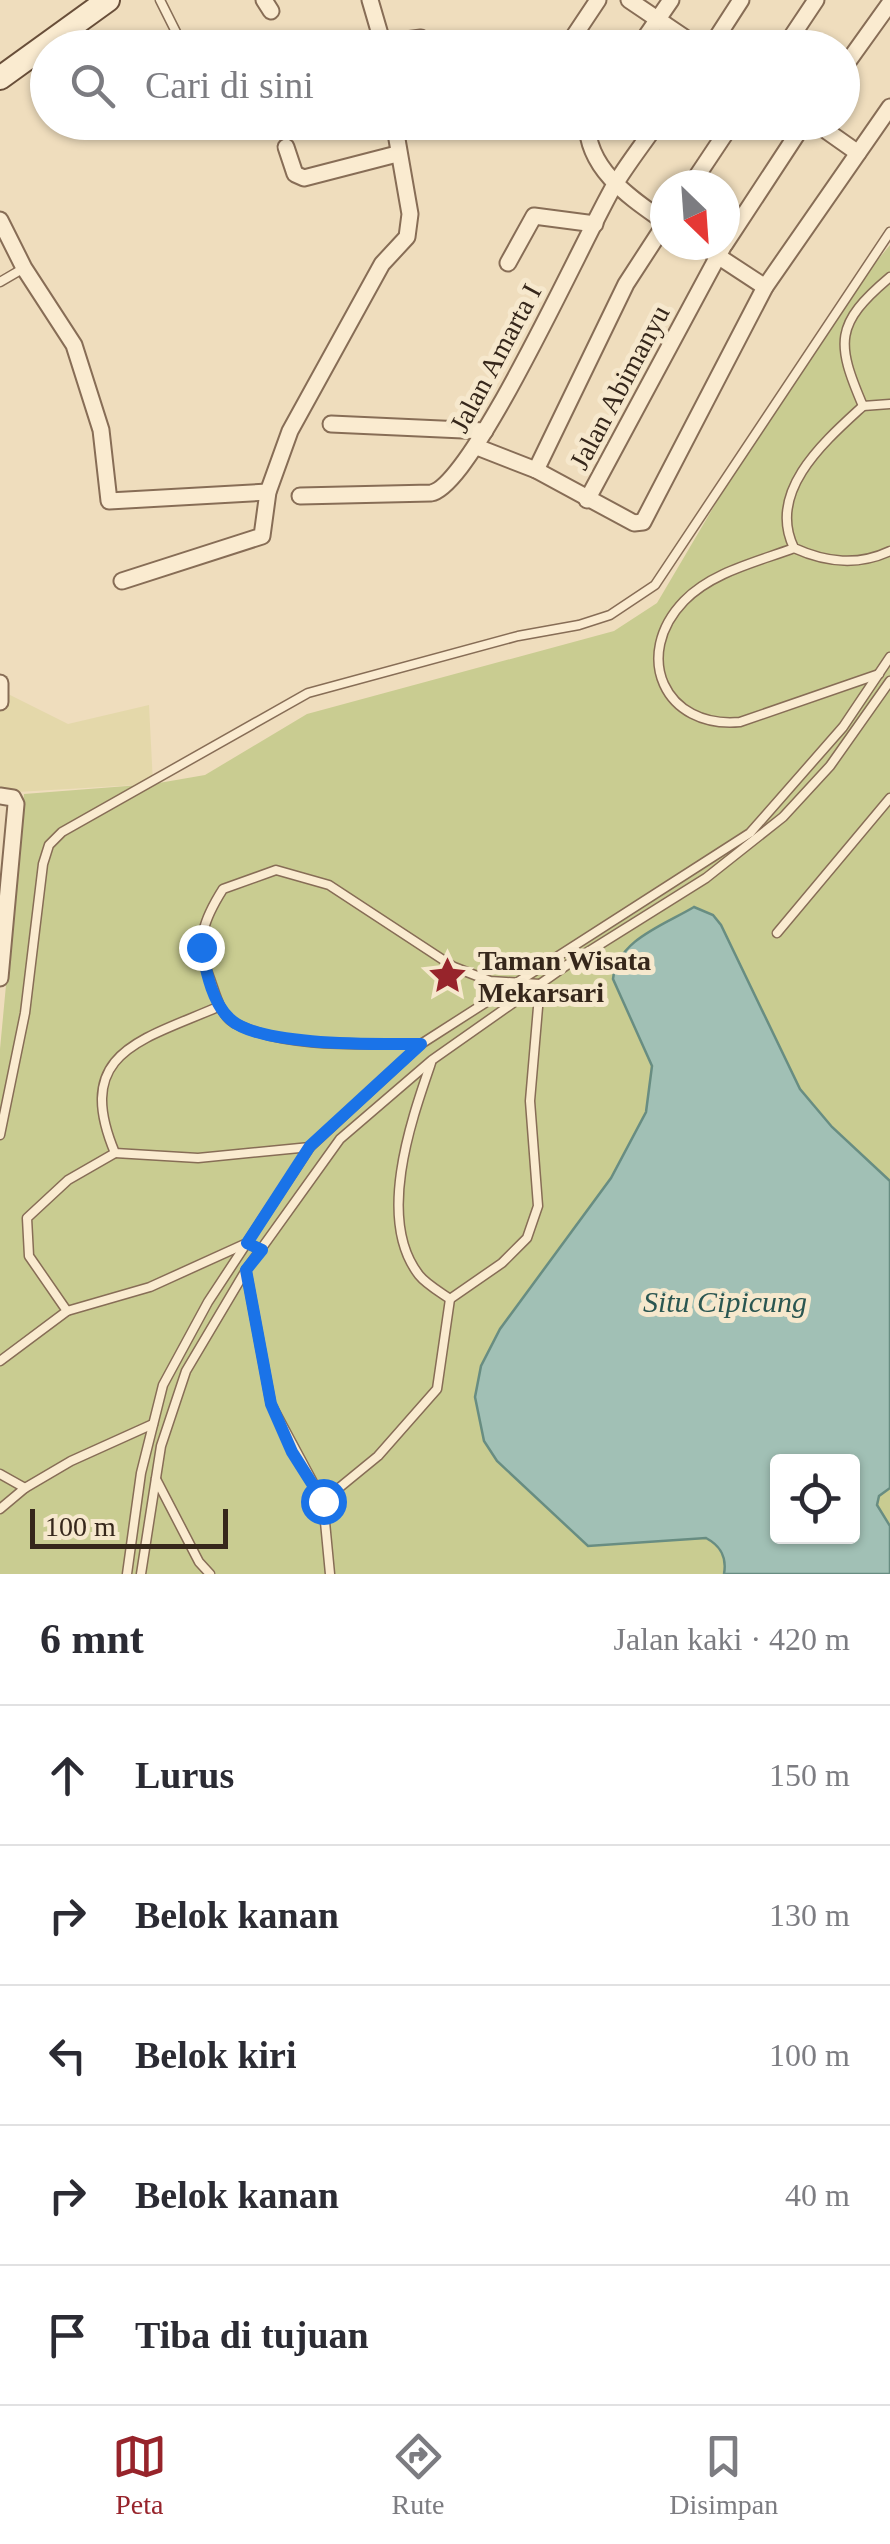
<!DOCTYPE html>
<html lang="id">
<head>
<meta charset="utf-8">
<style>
  :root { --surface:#fff; --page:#f2f2f3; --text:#2b2b33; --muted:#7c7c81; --line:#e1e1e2; --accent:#97242b }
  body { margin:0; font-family:Georgia,serif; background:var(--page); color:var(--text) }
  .controls { position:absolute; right:30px; bottom:30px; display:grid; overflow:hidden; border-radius:10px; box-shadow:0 2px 8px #0004 }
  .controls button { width:90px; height:90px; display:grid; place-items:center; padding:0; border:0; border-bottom:2px solid var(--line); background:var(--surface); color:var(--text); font:50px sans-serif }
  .compass { position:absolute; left:650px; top:170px; width:90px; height:90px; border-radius:50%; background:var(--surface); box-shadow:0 2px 8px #0004; rotate:155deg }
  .scale { position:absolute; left:30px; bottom:25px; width:198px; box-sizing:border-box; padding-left:10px; border:5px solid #36271b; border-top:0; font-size:28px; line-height:35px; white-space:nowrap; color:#36271b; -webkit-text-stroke:8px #f6e8cd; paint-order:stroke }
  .stop { position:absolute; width:30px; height:30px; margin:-22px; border:8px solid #1a73e8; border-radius:50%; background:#fff }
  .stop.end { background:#1a73e8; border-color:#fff; box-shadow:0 2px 10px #0008 }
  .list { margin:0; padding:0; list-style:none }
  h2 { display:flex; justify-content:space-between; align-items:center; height:130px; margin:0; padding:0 40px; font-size:42px }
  h2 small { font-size:32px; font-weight:400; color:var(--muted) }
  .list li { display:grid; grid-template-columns:65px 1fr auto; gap:30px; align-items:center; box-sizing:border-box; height:140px; padding:0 40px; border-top:2px solid var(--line) }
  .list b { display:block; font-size:38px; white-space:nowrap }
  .list em { font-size:32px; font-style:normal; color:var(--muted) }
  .icon { flex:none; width:55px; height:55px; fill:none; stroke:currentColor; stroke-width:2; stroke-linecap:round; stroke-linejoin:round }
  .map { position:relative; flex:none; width:890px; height:1574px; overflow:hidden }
  .search { position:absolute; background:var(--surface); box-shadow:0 2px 8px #0004; left:30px; right:30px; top:30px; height:110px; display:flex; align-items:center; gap:25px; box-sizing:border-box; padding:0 35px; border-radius:55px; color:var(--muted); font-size:38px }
  .sheet { height:830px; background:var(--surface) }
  nav { display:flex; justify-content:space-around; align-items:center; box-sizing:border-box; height:140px; border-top:2px solid var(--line); background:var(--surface); font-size:28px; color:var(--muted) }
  nav a { display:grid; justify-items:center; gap:5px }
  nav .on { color:var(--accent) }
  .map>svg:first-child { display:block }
  .farmland { fill:#e4d8aa }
  .green { fill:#c9cc91; fill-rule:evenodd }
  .water { fill:#a1c0b5; stroke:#688d82; stroke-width:2.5; fill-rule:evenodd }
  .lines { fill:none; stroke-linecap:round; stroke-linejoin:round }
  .lane-casing { stroke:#876d56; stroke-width:11 }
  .street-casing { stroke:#876d56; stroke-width:19 }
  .secondary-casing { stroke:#684e39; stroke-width:26 }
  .lane { stroke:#faebd0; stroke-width:8 }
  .street { stroke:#faebd0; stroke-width:15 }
  .secondary { stroke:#faebd0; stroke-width:22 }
  .route { stroke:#1a73e8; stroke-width:12 }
  .labels { text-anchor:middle; stroke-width:10; stroke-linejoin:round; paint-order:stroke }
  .street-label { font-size:28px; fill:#36271b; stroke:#f6e8cd }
  .poi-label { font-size:28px; font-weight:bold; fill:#36271b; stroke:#f6e8cd; text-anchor:start }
  .water-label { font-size:30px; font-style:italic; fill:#2a5651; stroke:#f6e8cd }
</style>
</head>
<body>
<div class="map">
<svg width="890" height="1574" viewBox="0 0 890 1574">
  <rect width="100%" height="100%" fill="#efddbd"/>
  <polygon class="farmland" points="0,690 68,724 149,705 153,784 0,793"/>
  <path class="green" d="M890 245V1574H0V1049L24 794 153 784 205 775 307 714 614 631 657 603 812 340ZM778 1462H852V1536H778Z"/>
  <path class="water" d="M694 907 713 915 721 925 800 1089 832 1127 890 1181V1488L879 1496 877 1505 890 1526V1574H724C727 1557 721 1546 706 1538L588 1546 497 1461 484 1441 475 1397 481 1366 500 1329 611 1178 646 1112 652 1066 613 979C617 940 664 925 694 907ZM778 1462H852V1536H778Z"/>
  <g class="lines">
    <defs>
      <g id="lane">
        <polyline points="160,0 184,48"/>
        <path d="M890 277C834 324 836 343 863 406L890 404"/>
        <polyline points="0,282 24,268"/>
        <path d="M863 406C826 440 766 491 794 548 827 563 858 566 890 551"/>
        <path d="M794 548C757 562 712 572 684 601 632 655 664 729 740 722L879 674"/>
        <polyline points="777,933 890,798"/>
        <path d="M220 1006C143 1040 72 1051 115 1153L198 1158 310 1147"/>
        <path d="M419 1044C364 1044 284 1049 234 1023 219 1014 215 991 209 976 195 941 204 919 223 889L276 870 329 885 454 967 490 981 540 984 530 1101 538 1206 527 1238 502 1263 450 1299"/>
        <polyline points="0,1135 25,1013 43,864 49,845 62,832 308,693 518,636 579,625 610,615 655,585 890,232"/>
        <polyline points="246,1270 271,1404 323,1501 330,1574"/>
        <polyline points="67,1311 150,1287 247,1243 261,1250"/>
        <polyline points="0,1361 67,1311 29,1256 27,1218 68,1180 115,1153"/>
        <polyline points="0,1474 25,1488 0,1509"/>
        <polyline points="156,1479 199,1562 210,1574"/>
        <polyline points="25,1488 71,1461 153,1424"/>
        <path d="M323 1501 378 1456 437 1389 450 1299C440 1292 426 1284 419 1275 376 1220 411 1121 431 1063"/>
        <polyline points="127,1574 141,1473 163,1385 208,1302 310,1147 421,1044 750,833 843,727 890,657"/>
        <polyline points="141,1574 161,1446 186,1371 246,1270 340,1139 432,1060 567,965 706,878 783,817 830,766 890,681"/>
      </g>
      <g id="street">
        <polyline points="264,0 271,11"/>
        <polyline points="370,0 384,48"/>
        <polyline points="629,0 700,48"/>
        <polyline points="383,43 421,38"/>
        <polyline points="566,48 598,0"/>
        <polyline points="638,48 671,0"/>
        <polyline points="710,48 741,0"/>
        <polyline points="784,48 816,0"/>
        <polyline points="842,70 890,3"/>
        <path d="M587 122C587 170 631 198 665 222"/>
        <polyline points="814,122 858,153"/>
        <polyline points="286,147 295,174 304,178 397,154"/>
        <polyline points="691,185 733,122"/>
        <polyline points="0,220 24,268 74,345 101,430 109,501 268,492"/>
        <polyline points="725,244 805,122"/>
        <polyline points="701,245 765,287"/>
        <polyline points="508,263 534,216 595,224"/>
        <polyline points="331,424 485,431"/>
        <polyline points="477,447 536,470 634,523 643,522 765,287 890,107"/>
        <polyline points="536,470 626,284 665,224"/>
        <path d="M300 496 431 493C473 486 585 235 614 186 627 164 644 143 658 122"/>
        <polyline points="587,500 724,245"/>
        <polyline points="122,581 262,536 268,492 290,431 382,264 407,237 410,214 394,122"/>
        <polyline points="0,683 0,702"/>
        <polyline points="0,796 13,798 16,804 0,978"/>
      </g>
      <polyline id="secondary" points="0,78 108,0"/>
    </defs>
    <use href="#lane" class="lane-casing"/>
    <use href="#street" class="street-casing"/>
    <use href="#secondary" class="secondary-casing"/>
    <use href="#lane" class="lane"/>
    <use href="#street" class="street"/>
    <use href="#secondary" class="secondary"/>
  </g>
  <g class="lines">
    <path class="route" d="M201 947C206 970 212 1003 230 1019 260 1047 379 1044 421 1044L310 1146 247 1243 262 1250 246 1270 271 1404 292 1452 323 1501"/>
  </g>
  <defs>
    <symbol id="sight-bare" viewBox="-9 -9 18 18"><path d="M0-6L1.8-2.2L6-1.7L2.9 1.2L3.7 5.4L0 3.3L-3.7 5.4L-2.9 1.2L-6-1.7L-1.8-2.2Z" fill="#97242b" stroke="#f6e8cd" stroke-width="2.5" paint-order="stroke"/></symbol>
  </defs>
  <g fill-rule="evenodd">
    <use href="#sight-bare" x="420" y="948" width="55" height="55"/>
  </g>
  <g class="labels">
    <g class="street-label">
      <text transform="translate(495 358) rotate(-62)" y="10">Jalan Amarta I</text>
      <text transform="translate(619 387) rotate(-62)" y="10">Jalan Abimanyu</text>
    </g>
    <g class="poi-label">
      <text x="478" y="970">Taman Wisata<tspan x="478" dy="32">Mekarsari</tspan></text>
    </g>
    <g class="water-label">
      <text x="725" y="1312">Situ Cipicung</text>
    </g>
  </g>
</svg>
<div class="controls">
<button><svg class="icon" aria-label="locate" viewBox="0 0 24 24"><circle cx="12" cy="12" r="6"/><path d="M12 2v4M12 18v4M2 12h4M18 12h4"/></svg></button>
</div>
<svg class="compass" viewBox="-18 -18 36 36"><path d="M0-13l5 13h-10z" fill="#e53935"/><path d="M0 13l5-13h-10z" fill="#7c7c81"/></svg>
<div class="scale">100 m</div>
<div class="stop" style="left:323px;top:1501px"></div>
<div class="stop end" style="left:201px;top:947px"></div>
<div class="search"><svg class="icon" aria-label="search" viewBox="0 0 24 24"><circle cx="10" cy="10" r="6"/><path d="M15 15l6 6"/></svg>Cari di sini</div>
</div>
<section class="sheet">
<h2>6 mnt<small>Jalan kaki · 420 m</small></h2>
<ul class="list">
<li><svg class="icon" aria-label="ahead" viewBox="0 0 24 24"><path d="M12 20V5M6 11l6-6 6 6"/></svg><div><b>Lurus</b></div><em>150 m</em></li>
<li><svg class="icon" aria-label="right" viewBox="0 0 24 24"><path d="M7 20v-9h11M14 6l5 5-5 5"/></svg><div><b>Belok kanan</b></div><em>130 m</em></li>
<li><svg class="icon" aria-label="left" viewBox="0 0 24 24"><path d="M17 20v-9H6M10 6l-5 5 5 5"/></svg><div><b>Belok kiri</b></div><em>100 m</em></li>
<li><svg class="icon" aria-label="right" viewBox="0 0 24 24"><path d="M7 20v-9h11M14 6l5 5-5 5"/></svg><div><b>Belok kanan</b></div><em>40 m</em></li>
<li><svg class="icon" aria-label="arrive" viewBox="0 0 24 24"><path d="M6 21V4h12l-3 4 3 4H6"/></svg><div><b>Tiba di tujuan</b></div></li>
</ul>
</section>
<nav>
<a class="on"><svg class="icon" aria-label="map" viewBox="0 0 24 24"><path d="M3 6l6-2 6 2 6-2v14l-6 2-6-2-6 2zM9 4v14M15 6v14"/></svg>Peta</a>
<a><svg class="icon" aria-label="directions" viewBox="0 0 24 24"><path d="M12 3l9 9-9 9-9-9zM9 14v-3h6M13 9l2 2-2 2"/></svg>Rute</a>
<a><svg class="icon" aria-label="saved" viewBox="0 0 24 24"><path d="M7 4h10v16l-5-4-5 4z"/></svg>Disimpan</a>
</nav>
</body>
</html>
